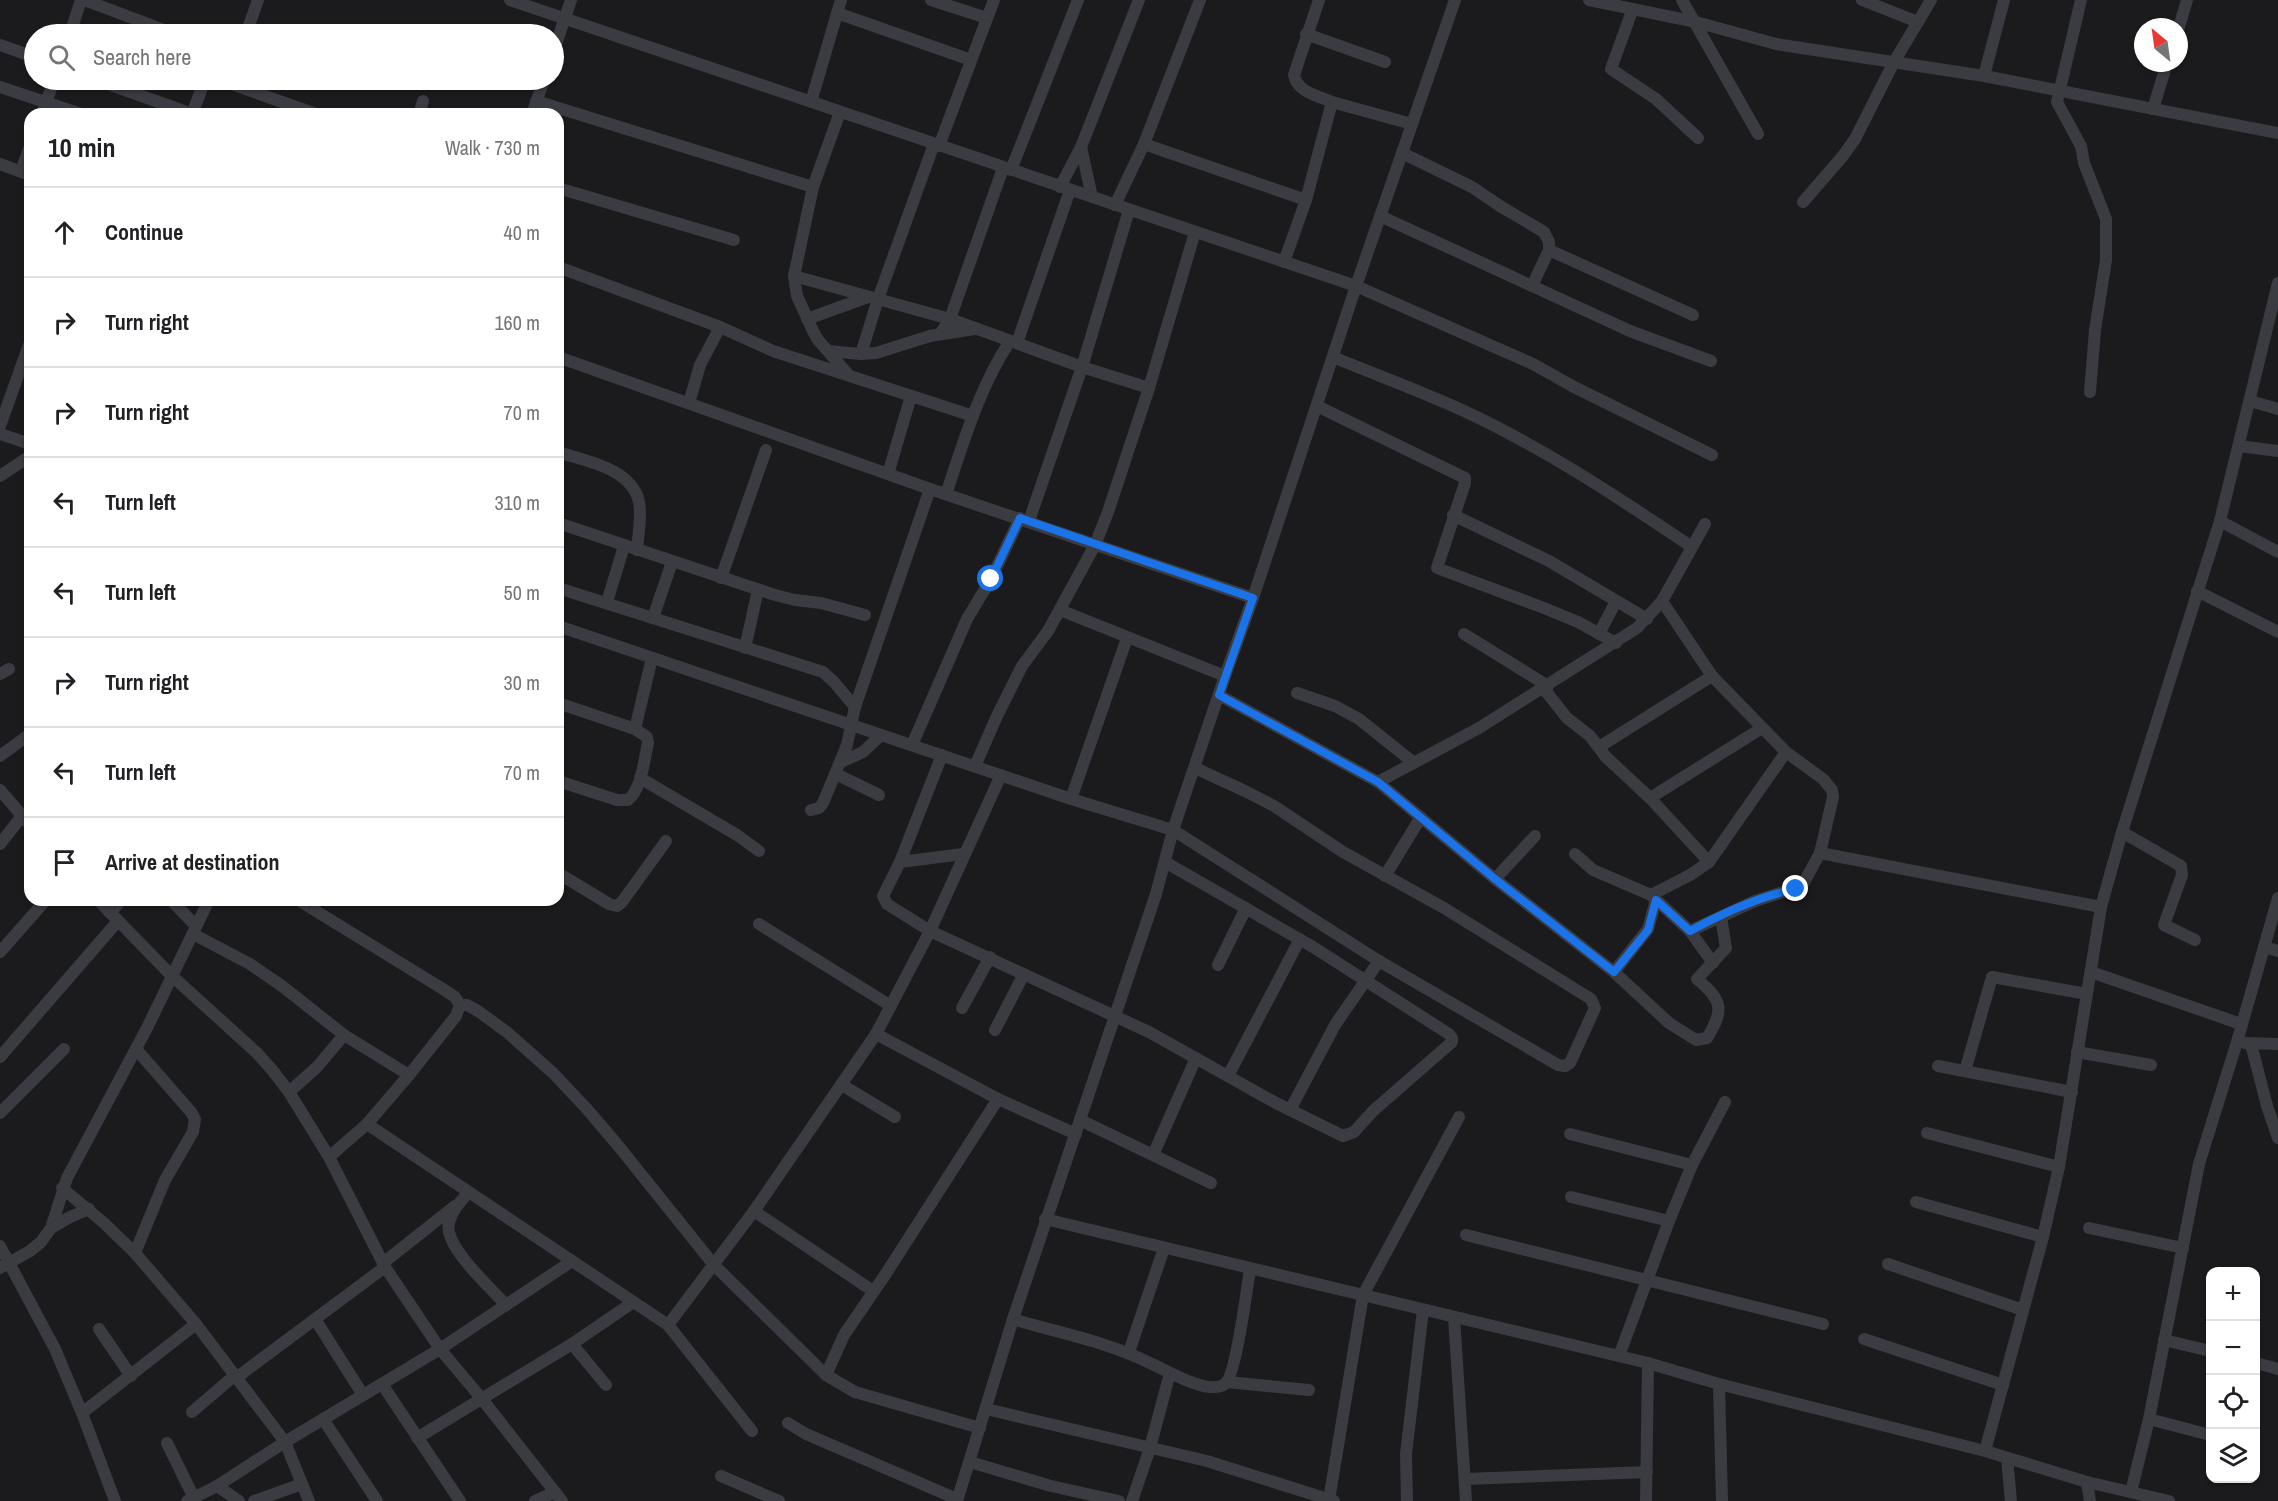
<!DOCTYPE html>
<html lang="en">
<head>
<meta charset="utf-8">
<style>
  :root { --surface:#fff; --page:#f2f2f2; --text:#202124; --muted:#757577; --line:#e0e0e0 }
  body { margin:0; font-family:"Archivo Narrow",sans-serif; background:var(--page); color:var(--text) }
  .controls { position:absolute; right:18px; bottom:18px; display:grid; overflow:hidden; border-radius:12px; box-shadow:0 2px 4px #0004 }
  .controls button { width:54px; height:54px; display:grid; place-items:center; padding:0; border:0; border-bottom:2px solid var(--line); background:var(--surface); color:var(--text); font:30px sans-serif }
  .compass { position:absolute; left:2134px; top:18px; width:54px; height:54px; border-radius:50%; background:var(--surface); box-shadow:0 2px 4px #0004; rotate:331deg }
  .stop { position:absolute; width:18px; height:18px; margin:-14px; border:4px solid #1a73e8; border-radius:50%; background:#fff }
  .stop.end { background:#1a73e8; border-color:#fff; box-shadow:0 2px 6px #0008 }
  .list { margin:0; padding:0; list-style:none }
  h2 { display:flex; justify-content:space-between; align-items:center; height:78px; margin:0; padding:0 24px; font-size:26px }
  h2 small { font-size:20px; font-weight:400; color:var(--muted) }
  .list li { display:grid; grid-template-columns:39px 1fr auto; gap:18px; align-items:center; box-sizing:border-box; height:90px; padding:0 24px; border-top:2px solid var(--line) }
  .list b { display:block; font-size:22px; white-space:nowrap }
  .list em { font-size:20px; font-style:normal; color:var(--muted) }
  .icon { flex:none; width:33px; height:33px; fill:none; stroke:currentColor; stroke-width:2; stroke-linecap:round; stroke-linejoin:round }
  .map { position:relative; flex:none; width:2278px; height:1501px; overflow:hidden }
  .search { position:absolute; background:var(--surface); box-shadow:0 2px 4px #0004; left:24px; top:24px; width:540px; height:66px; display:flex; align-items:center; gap:15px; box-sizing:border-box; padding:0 21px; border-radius:33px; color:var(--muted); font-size:22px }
  .panel { position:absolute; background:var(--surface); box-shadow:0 2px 4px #0004; left:24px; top:108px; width:540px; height:798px; border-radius:18px }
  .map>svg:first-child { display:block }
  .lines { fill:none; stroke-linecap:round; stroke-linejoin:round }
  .minor { stroke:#3b3c42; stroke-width:12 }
  .route { stroke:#1a73e8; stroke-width:8 }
</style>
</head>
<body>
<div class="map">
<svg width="2278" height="1501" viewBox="0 0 2278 1501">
  <rect width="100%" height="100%" fill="#1b1a1d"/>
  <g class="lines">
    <g class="minor">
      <polyline points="84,0 175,34"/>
      <polyline points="510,0 1356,286 1533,364 1574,387 1712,455"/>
      <polyline points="931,0 987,18"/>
      <polyline points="1589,0 1696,22 1776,44 1984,76 2278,133"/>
      <polyline points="1682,0 1758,134"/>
      <polyline points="1862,0 1918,22"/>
      <polyline points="2081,0 2057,102 2081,146 2084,163 2106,219 2106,260 2095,330 2090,392"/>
      <polyline points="1632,11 1611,69 1656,99 1698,138"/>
      <polyline points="837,13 971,60"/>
      <polyline points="2179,27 2187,0"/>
      <polyline points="70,34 81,0"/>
      <polyline points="246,34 258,0"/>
      <polyline points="1306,34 1385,62"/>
      <polyline points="0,45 34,57"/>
      <polyline points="554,50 571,0"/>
      <polyline points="1984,76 2004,0"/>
      <polyline points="97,80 192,114"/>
      <polyline points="220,80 316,114"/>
      <polyline points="0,87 81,114"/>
      <polyline points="536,101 813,187"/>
      <polyline points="811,102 841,0"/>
      <polyline points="1332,102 1412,124"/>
      <polyline points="2153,109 2167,63"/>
      <polyline points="840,112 813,187 794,276 797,296 813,331 818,340 847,373"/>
      <polyline points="42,114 54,80"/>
      <polyline points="192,114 205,80"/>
      <polyline points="419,114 423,101"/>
      <polyline points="532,114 544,80"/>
      <polyline points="1144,144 1306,200"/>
      <polyline points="939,146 994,0"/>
      <polyline points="1081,147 1092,197"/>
      <polyline points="1402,153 1472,187 1500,206 1544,232 1549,242 1549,250 1532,286"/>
      <polyline points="0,164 30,175"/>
      <polyline points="1011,170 1078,0"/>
      <polyline points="21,171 30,146"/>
      <polyline points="1060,187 1081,147 1139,0"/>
      <polyline points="558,188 734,240"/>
      <polyline points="1803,202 1842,157 1855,139 1894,62 1931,0"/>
      <polyline points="1115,205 1144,144 1200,0"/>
      <polyline points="1380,216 1630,331 1711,361"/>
      <polyline points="1549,250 1693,315"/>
      <path d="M1284 262 1306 200 1332 102C1318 96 1297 92 1294 75L1319 0"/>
      <polyline points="558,267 720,327 773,351 973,416"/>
      <polyline points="794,276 950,319 1082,367 1149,388"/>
      <polyline points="807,319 868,297"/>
      <polyline points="940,334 950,319 1003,168"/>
      <polyline points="1017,343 1070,190"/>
      <polyline points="828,351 861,354 876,353 930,336 974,329"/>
      <polyline points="861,354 878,299 934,144"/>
      <polyline points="558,357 930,489 1253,598"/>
      <path d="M1333 357C1376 375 1421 391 1464 411 1544 448 1619 498 1692 547"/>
      <polyline points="2250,401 2278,409"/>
      <polyline points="689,403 700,365 720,327"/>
      <polyline points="1317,406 1465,478 1465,483 1437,568 1544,608 1578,622 1616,643"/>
      <polyline points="0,426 30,342"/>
      <polyline points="0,434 30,444"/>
      <polyline points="2239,446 2278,451"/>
      <path d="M558 452C585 461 632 468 639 502 642 516 638 535 637 550"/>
      <polyline points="888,474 911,396"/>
      <polyline points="0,476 30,456"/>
      <path d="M946 494C964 441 979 388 1010 341"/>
      <polyline points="1453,515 1549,561 1647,619"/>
      <polyline points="1029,521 1082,367 1129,210"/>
      <polyline points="2220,521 2278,552"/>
      <polyline points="558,523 775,595 795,600 821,603 865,615"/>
      <polyline points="721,578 766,450"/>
      <polyline points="558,588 823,672 834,682 855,707"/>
      <polyline points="2197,591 2278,632"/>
      <polyline points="1662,601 1712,676 1786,752 1823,779 1832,790 1833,797 1820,853 1802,886 1755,901 1690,931"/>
      <polyline points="607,602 624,546"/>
      <polyline points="1060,610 1225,676"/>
      <polyline points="653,618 672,562"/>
      <polyline points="558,626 1071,799 1173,830 1379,961 1558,1065 1565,1066 1570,1063 1595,1008 1591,999 1444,908 1343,852 1274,806 1245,791 1195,768"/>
      <polyline points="1464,634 1548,686"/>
      <polyline points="1599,634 1616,601"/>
      <polyline points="745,648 758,590"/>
      <polyline points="0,674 9,669"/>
      <polyline points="1544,689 1567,718 1590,736 1606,757 1650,798 1709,862"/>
      <polyline points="1297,693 1335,706 1359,719 1414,763"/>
      <path d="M1219 695 1378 782 1495 879 1614 972 1669 1023 1696 1040 1707 1038C1725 1009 1722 1000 1697 979L1726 948 1721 917"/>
      <path d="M558 703 635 729 647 737 648 743C644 760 642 788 628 800H617L558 781"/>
      <polyline points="635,729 652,658"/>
      <polyline points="912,745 967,619 991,579 1020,518"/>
      <polyline points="1599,747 1712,676"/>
      <polyline points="942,755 900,862 883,896 887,904 930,931 1149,1032 1276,1103 1343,1136 1354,1132 1373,1111 1452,1042 1452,1038 1449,1034 1313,947 1165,862"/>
      <polyline points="0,756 30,734"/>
      <polyline points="841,762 863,752 881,735"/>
      <polyline points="975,766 997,716 1022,666 1048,631 1095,545 1108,512 1149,388 1195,232"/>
      <polyline points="836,774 879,795"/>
      <polyline points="640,778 737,835 759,851"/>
      <polyline points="1378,782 1479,728 1637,628 1662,601 1705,524"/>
      <polyline points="0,790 30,825"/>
      <polyline points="1650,798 1762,728"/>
      <polyline points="1071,799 1127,638"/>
      <polyline points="811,810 819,808 823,803 847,745 855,707 930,489"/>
      <polyline points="2122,832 2181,866 2182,875 2164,925 2195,940"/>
      <polyline points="0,844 22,816"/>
      <polyline points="1820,853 2101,907"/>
      <polyline points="1575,854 1593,870 1651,895 1690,875 1709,862 1786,752"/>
      <polyline points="900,862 963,854"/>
      <polyline points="558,873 609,904 617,906 622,902 666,841"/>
      <polyline points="1385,876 1421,817"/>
      <polyline points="1495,879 1535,836"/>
      <polyline points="1651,895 1690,931 1713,963"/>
      <polyline points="98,900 171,975 257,1053 273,1071 289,1092 329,1157 385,1267 440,1349 482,1399 562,1501"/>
      <polyline points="171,900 196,926"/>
      <polyline points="298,900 443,989 455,997 460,1005 456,1016 409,1075 367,1124 329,1157"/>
      <polyline points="110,913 121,900"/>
      <polyline points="759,924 891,1006"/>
      <polyline points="193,934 250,964 282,986 344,1035 409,1075"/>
      <polyline points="2264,947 2278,951"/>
      <polyline points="0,952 46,900"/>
      <polyline points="1218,965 1246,908"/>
      <polyline points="1614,972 1648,929 1656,900"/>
      <polyline points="2091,972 2241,1024"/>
      <polyline points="460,1005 467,1005 478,1011 508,1033 553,1073 586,1108 616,1143 714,1265 826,1375 855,1392 980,1428"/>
      <polyline points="962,1008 990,957"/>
      <polyline points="995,1030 1024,974"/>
      <polyline points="876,1034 998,1099 1076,1134"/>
      <polyline points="2245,1043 2278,1044"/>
      <polyline points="2251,1044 2267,1106 2278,1138"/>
      <polyline points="2077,1052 2151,1065"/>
      <polyline points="0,1057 118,921"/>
      <polyline points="1938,1066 2072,1092"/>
      <polyline points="1965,1071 1992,977 2087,994"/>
      <polyline points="1228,1076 1300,939"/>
      <polyline points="842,1085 895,1117"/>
      <polyline points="289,1092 317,1067 344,1035"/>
      <polyline points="1290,1110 1335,1025 1379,961"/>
      <polyline points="0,1113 64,1049"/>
      <polyline points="1080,1120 1211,1183"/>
      <polyline points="367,1124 668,1325 752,1431"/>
      <polyline points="1927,1133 2059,1167"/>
      <polyline points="1570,1134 1692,1165"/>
      <polyline points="1153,1155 1196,1058"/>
      <polyline points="62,1188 104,1223 135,1253 196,1324 285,1442 309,1501"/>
      <path d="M469 1192C461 1201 452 1210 449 1223 443 1246 491 1288 506 1305"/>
      <polyline points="1571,1197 1669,1221"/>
      <polyline points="1916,1202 2043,1237"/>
      <polyline points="754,1211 873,1291"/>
      <polyline points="1045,1219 1648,1363 1719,1384 1985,1451 2087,1482 2169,1501"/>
      <polyline points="51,1228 70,1217 89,1209"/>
      <polyline points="2089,1228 2183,1248"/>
      <polyline points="1466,1235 1823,1324"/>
      <polyline points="0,1246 55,1349 82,1413 115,1501"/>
      <polyline points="135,1253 165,1180 193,1132 195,1119 191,1112 136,1049"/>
      <polyline points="383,1263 455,1206"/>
      <polyline points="1888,1264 2023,1310"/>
      <polyline points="0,1268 30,1251 41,1242 51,1228 67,1178 147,1028 209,900"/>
      <polyline points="1454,1317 1466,1501"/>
      <polyline points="315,1319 363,1395"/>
      <path d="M1013 1319C1059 1333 1109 1342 1152 1364 1168 1371 1209 1396 1225 1384 1236 1375 1247 1288 1250 1269"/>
      <polyline points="668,1325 754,1211 876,1034 930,931 1001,775"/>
      <polyline points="99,1329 131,1376"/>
      <polyline points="1864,1339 2003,1385"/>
      <polyline points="2164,1340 2210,1351"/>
      <polyline points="572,1344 606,1385"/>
      <polyline points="1129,1352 1164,1248"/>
      <polyline points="1619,1356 1669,1221 1692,1165 1725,1102"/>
      <polyline points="2256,1363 2278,1369"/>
      <polyline points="826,1375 844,1335 885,1275 998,1099"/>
      <polyline points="236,1378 385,1267"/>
      <polyline points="1227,1382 1309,1390"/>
      <polyline points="382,1384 460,1501"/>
      <polyline points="1719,1384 1722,1501"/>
      <polyline points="986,1409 1207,1461 1334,1501"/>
      <polyline points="192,1412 234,1376"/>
      <polyline points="82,1413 196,1324"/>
      <polyline points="323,1419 377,1501"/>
      <polyline points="2149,1419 2210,1435"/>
      <polyline points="788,1423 806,1434 957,1499"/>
      <polyline points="417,1438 572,1344 632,1303"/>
      <polyline points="167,1443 194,1498"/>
      <polyline points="1985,1451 2043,1237 2059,1167 2101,907 2122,832 2220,521 2278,283"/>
      <polyline points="2007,1458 2011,1501"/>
      <polyline points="970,1462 1051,1486 1119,1501"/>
      <polyline points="721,1476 779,1501"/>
      <polyline points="1465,1479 1647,1472"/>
      <polyline points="2087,1482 2090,1501"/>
      <polyline points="217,1486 239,1501"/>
      <polyline points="2131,1492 2149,1419 2199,1164 2237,1042 2278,898"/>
      <polyline points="1329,1500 1363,1295 1459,1117"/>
      <polyline points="187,1501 217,1486 285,1442 440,1349 572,1261"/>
      <polyline points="254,1501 302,1484"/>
      <polyline points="535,1501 555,1492"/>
      <polyline points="957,1501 1013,1319 1156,894 1173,830 1225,676 1253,598 1356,286 1455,0"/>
      <polyline points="1132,1501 1150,1448 1170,1373"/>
      <polyline points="1407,1501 1406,1454 1423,1310"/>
      <polyline points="1646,1501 1648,1363"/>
    </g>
  </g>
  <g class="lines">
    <path class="route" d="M991 579 1020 518 1253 598 1219 695 1378 782 1495 879 1614 972 1648 930 1656 900 1690 931C1723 913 1760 896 1796 889"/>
  </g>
</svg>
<div class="controls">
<button>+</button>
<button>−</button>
<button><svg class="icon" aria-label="locate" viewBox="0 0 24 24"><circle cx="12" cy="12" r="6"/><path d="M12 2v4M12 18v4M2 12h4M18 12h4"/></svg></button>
<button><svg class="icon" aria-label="layers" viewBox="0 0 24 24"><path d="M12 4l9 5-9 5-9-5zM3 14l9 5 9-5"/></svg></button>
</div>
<svg class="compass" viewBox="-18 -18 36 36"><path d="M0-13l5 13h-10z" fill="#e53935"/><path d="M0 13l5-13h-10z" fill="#757577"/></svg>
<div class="stop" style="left:991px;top:579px"></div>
<div class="stop end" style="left:1796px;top:889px"></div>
<div class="search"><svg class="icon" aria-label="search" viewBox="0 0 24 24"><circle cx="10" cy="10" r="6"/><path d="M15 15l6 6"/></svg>Search here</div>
<section class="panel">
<h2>10 min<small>Walk · 730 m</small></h2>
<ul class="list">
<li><svg class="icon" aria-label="ahead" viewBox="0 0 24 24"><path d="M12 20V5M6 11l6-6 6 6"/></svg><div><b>Continue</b></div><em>40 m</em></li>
<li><svg class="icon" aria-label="right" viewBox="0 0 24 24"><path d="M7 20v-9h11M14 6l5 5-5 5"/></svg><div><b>Turn right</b></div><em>160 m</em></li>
<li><svg class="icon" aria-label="right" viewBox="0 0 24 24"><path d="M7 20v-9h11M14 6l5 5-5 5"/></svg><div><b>Turn right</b></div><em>70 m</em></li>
<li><svg class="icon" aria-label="left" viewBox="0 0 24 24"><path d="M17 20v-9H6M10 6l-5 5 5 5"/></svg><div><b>Turn left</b></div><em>310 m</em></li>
<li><svg class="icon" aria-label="left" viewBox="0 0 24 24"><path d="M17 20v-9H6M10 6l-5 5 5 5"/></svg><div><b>Turn left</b></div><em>50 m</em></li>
<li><svg class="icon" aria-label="right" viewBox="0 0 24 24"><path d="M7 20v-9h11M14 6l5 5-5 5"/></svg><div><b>Turn right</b></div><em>30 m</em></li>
<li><svg class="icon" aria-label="left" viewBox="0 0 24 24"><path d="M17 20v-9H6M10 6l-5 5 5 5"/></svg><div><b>Turn left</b></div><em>70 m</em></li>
<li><svg class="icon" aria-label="arrive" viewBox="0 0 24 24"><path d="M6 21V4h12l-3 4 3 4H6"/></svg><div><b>Arrive at destination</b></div></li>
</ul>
</section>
</div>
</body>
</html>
